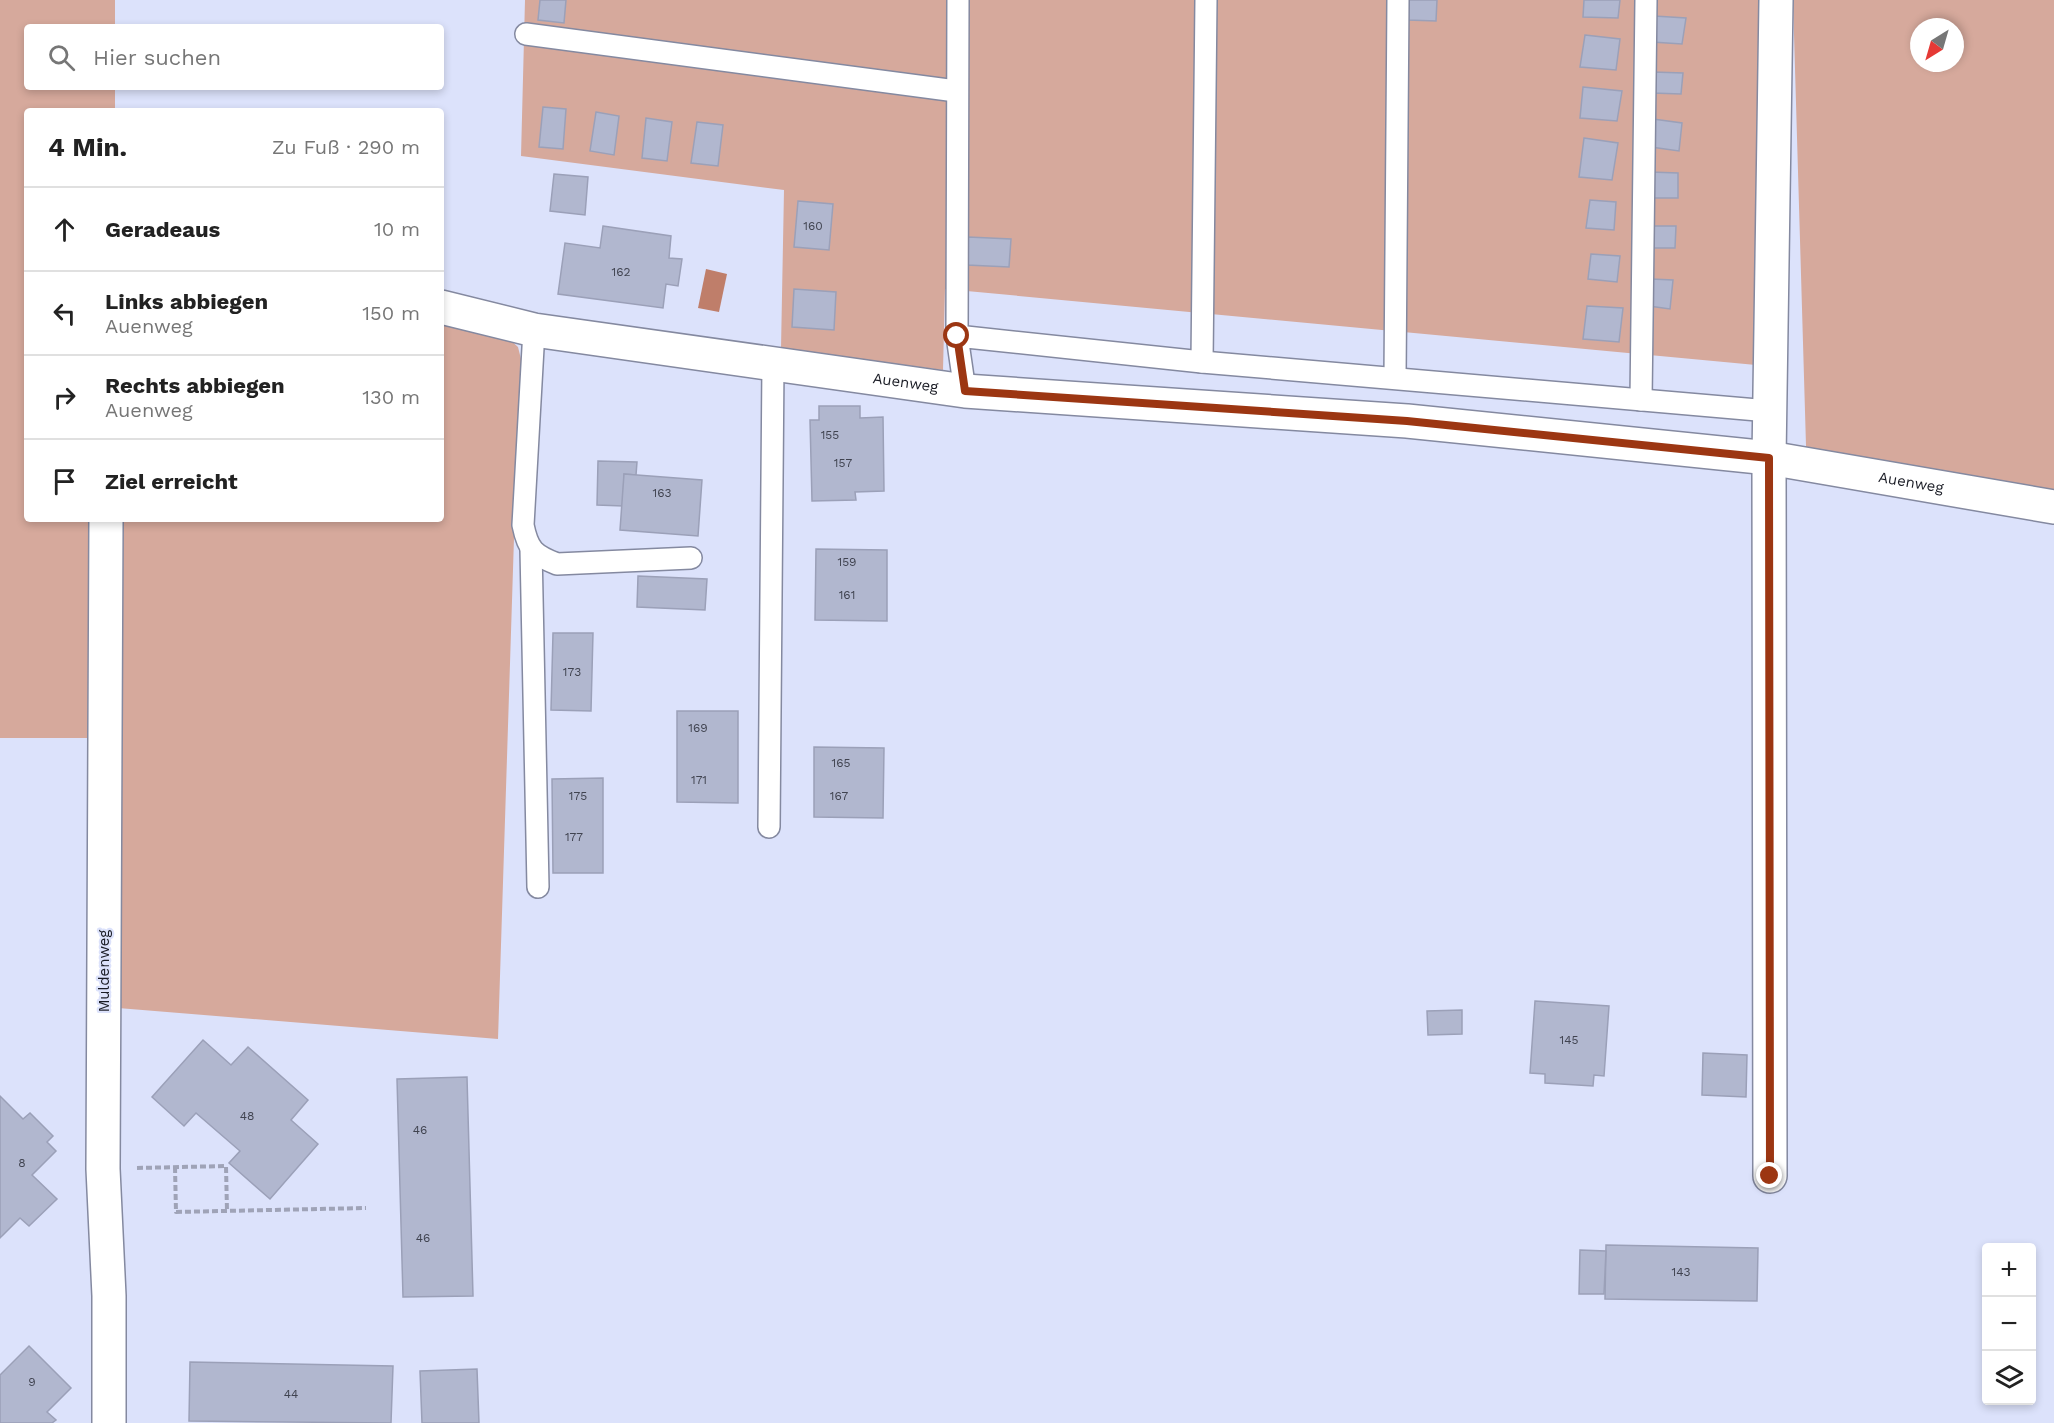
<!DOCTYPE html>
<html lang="de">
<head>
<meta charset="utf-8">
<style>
  :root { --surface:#fff; --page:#f2f2f2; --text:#222; --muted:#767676; --line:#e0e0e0 }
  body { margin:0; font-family:"Work Sans",sans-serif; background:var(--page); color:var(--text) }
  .controls { position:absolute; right:18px; bottom:18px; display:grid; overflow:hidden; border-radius:6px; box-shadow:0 3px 9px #0003 }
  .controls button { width:54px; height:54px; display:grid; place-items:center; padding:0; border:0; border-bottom:2px solid var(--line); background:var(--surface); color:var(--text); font:30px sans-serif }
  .compass { position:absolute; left:1910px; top:18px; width:54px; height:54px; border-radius:50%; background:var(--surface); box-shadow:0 3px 9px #0003; rotate:217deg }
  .stop { position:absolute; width:18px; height:18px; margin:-14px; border:4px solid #9c3612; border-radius:50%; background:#fff }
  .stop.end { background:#9c3612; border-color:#fff; box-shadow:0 2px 6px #0008 }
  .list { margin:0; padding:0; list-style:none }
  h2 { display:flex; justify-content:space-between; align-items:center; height:78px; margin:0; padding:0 24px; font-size:26px }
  h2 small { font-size:20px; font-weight:400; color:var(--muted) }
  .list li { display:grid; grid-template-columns:39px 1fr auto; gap:18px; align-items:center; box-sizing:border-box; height:84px; padding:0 24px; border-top:2px solid var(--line) }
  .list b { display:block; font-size:22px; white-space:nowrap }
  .list p { margin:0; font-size:20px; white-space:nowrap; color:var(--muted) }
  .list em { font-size:20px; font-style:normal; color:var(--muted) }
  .icon { flex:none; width:33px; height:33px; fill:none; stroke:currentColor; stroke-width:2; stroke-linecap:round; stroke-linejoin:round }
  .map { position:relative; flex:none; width:2054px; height:1423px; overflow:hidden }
  .search { position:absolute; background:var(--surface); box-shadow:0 3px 9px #0003; left:24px; top:24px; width:420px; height:66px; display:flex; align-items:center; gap:15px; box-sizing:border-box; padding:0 21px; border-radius:6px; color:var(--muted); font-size:22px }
  .panel { position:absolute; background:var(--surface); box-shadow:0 3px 9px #0003; left:24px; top:108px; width:420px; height:414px; border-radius:6px }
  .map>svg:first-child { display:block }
  .green { fill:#d6a99c; fill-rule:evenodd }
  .water { fill:#bf7e6a }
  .building { fill:#b1b7cf; stroke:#9ba0b8; stroke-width:1.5 }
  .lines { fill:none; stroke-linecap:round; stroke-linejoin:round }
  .lane-casing { stroke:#8489a0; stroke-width:24 }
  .street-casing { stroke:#8489a0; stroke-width:36 }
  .path { stroke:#9fa3b7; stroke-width:4; stroke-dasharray:6 3; stroke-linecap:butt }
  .lane { stroke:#fff; stroke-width:21 }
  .street { stroke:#fff; stroke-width:33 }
  .route { stroke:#9c3612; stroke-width:8 }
  .labels { text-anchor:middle; stroke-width:4.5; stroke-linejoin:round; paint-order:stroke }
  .number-label { font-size:12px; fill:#404350 }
  .street-label { font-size:15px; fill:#1a1c25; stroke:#dce2fb }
</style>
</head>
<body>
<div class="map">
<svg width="2054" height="1423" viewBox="0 0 2054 1423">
  <rect width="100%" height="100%" fill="#dce2fb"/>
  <g class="green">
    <polygon points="0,0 115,0 115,27 27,27 27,87 115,87 115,111 27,111 27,519 94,519 92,738 0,738"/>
    <polygon points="525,0 1760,0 1756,365 945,289 943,370 781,349 784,190 521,156"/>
    <path d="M1793 0H2054V524L1807 480ZM1919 27H1955V63H1919Z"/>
    <polygon points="441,318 503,333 518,347 524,371 514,538 498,1039 118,1008 118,519 441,519"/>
  </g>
  <polygon class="water" points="706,269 727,274 719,312 698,308"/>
  <g class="building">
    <polygon points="540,0 566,0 564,23 538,20"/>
    <polygon points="1409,0 1437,0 1436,21 1408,20"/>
    <polygon points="1584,0 1620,0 1618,18 1583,17"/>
    <polygon points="1654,16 1686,18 1682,44 1652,42"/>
    <polygon points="1585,35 1620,39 1616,70 1580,67"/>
    <polygon points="1653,72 1683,73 1681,94 1652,93"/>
    <polygon points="1583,87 1622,91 1617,121 1580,118"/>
    <polygon points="543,107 566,109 563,149 539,147"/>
    <polygon points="596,112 619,116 614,155 590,151"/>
    <polygon points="646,118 672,122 667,161 642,158"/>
    <polygon points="1653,119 1682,123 1679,151 1651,147"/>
    <polygon points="697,122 723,125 718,166 691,163"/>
    <polygon points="1584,138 1618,143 1612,180 1579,177"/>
    <polygon points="1650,172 1678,173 1678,198 1649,198"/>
    <polygon points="554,174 588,177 585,215 550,211"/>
    <polygon points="1590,200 1616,202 1614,230 1586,228"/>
    <polygon points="798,201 833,204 829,250 794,247"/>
    <polygon points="603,226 671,236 669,258 682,259 678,286 666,284 663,308 558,294 565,243 600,248"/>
    <polygon points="1651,226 1676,226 1675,248 1650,248"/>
    <polygon points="968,237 1011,239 1009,267 967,265"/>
    <polygon points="1591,254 1620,256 1617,282 1588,279"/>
    <polygon points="1651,279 1673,280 1670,309 1649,306"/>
    <polygon points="794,289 836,292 834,330 792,327"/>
    <polygon points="1587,306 1623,308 1619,342 1583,339"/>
    <polygon points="819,406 860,406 860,418 883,417 884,491 855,492 856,500 812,501 810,420 819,420"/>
    <polygon points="598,461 637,462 636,475 624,474 623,506 597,505"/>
    <polygon points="624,474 702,480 698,536 620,530"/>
    <polygon points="816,549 887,550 887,621 815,620"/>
    <polygon points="638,576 707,579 705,610 637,607"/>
    <polygon points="553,633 593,633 591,711 551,710"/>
    <polygon points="677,711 738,711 738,803 677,802"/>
    <polygon points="814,747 884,748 883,818 814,817"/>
    <polygon points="603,778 603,873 553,873 552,779"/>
    <polygon points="1535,1001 1609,1006 1604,1076 1594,1075 1593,1086 1545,1083 1545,1074 1530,1073"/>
    <polygon points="1462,1010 1462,1034 1428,1035 1427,1011"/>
    <polygon points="203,1040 231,1065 248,1047 308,1100 291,1120 318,1144 270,1199 229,1163 240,1151 196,1113 184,1126 152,1097"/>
    <polygon points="1703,1053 1747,1055 1746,1097 1702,1095"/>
    <polygon points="467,1077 473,1296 403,1297 397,1079"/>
    <polygon points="0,1096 23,1119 30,1113 53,1136 47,1142 56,1151 32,1175 57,1199 29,1226 20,1218 0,1238"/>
    <polygon points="1606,1245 1758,1248 1757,1301 1605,1299"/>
    <polygon points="1580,1250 1606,1251 1604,1294 1579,1294"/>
    <polygon points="29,1346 71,1388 47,1412 56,1420 52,1423 0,1423 0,1375"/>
    <polygon points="190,1362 393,1366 391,1423 189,1421"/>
    <polygon points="477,1369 479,1423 422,1423 420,1371"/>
  </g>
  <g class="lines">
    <defs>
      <g id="lane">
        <polyline points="526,34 956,91"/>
        <path d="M534 330 523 525C528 550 534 555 557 564L691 558"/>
        <polyline points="957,336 958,0"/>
        <polyline points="1202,362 1206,0"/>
        <polyline points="1395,378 1398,0"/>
        <polyline points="965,391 957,336 1202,362 1769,411"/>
        <polyline points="1641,400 1646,0"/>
        <polyline points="531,549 538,887"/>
        <polyline points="769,827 773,364"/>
      </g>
      <g id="street">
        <path id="s1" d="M441 307 534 330 965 391 1407 421 1769 458 2054 507"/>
        <polyline points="106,519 103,1169 109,1296 109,1423"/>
        <polyline points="1770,1176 1769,458 1776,0"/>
      </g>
    </defs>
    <use href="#lane" class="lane-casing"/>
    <use href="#street" class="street-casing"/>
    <g class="path">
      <polyline points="175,1167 176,1212 366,1208"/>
      <polyline points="137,1168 226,1166 227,1211"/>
    </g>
    <use href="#lane" class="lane"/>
    <use href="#street" class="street"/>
  </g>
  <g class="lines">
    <polyline class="route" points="957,336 965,391 1407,421 1769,458 1770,1176"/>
  </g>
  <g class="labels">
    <g class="number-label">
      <text x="813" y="230">160</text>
      <text x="621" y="276">162</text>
      <text x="830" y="439">155</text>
      <text x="843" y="467">157</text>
      <text x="662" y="497">163</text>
      <text x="847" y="566">159</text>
      <text x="847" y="599">161</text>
      <text x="572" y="676">173</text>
      <text x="698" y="732">169</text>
      <text x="841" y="767">165</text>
      <text x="699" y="784">171</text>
      <text x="578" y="800">175</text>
      <text x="839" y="800">167</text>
      <text x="574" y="841">177</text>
      <text x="1569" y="1044">145</text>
      <text x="247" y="1120">48</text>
      <text x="420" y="1134">46</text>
      <text x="22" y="1167">8</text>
      <text x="423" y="1242">46</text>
      <text x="1681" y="1276">143</text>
      <text x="32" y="1386">9</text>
      <text x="291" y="1398">44</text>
    </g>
    <g class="street-label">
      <text dy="5" stroke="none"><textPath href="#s1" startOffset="471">Auenweg</textPath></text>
      <text dy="5" stroke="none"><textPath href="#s1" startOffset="1482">Auenweg</textPath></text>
      <text transform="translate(104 971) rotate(-90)" y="5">Muldenweg</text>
    </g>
  </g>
</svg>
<div class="controls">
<button>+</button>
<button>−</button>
<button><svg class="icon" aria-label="layers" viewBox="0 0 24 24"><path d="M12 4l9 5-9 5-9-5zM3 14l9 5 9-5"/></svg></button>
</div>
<svg class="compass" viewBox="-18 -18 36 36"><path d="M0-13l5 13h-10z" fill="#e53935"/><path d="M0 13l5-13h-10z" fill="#767676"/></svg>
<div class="stop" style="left:957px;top:336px"></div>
<div class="stop end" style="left:1770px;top:1176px"></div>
<div class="search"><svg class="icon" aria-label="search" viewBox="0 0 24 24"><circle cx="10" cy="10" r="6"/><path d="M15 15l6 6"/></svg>Hier suchen</div>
<section class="panel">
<h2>4 Min.<small>Zu Fuß · 290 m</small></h2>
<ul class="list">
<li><svg class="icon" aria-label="ahead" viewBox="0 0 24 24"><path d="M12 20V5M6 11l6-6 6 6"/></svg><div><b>Geradeaus</b></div><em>10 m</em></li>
<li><svg class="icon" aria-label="left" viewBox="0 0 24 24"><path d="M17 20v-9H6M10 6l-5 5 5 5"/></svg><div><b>Links abbiegen</b><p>Auenweg</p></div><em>150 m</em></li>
<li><svg class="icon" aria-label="right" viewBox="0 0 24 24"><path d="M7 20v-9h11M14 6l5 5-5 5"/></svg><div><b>Rechts abbiegen</b><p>Auenweg</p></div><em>130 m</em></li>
<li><svg class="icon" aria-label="arrive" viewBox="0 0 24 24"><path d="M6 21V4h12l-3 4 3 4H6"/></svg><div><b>Ziel erreicht</b></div></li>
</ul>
</section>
</div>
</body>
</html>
